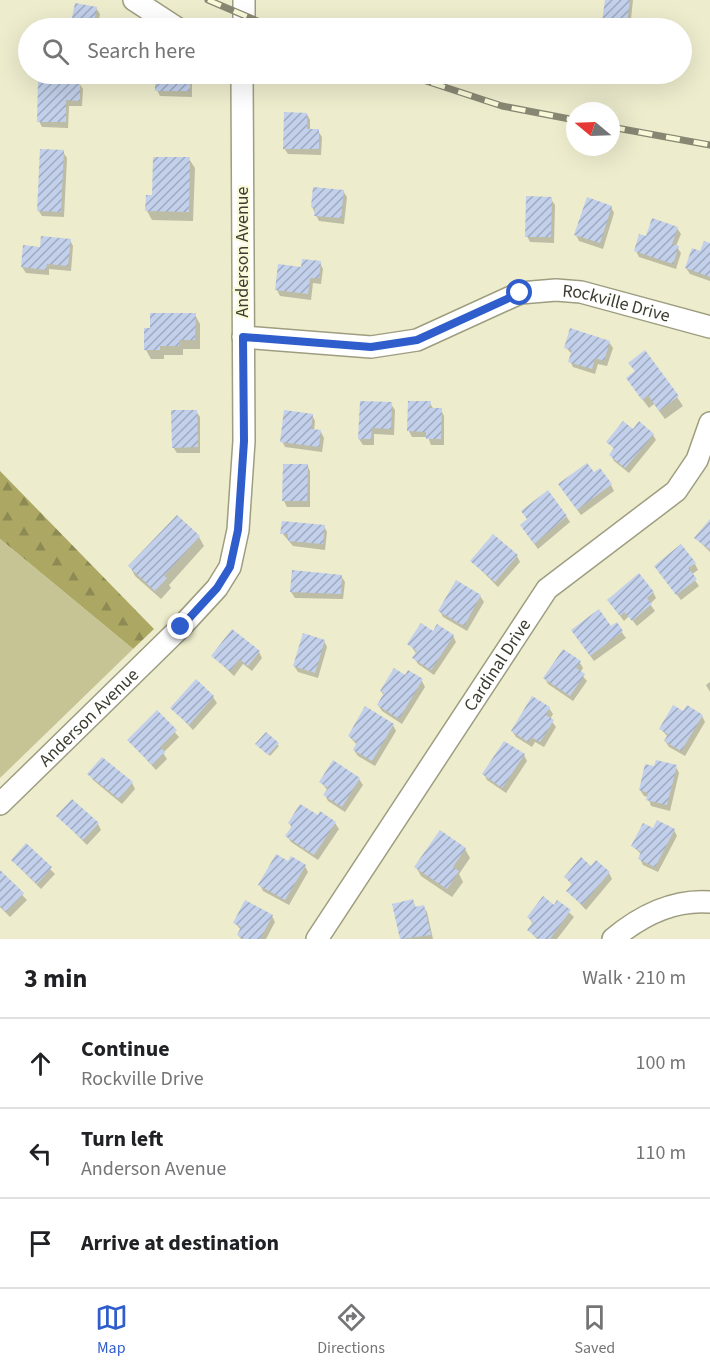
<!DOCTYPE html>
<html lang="en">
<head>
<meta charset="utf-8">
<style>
  :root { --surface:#fff; --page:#f6f6f6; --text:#202124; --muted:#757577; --line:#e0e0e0; --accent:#2f5dcc }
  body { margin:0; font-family:"Source Sans 3",sans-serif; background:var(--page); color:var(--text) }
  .compass { position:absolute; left:566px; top:102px; width:54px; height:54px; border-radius:50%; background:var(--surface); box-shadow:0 6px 24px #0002; rotate:289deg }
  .stop { position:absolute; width:18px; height:18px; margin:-14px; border:4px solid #2f5dcc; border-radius:50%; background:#fff }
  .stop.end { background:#2f5dcc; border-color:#fff; box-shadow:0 2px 6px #0008 }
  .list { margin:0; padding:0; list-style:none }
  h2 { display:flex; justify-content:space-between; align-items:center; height:78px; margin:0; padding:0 24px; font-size:26px }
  h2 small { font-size:20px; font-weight:400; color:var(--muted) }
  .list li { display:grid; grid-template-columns:39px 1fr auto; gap:18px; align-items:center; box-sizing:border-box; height:90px; padding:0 24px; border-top:2px solid var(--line) }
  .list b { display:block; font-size:22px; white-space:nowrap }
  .list p { margin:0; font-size:20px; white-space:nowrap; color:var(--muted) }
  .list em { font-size:20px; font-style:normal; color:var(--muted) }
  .icon { flex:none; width:33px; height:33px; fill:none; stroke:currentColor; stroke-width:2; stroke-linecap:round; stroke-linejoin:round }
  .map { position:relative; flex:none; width:710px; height:939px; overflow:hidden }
  .search { position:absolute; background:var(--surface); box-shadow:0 6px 24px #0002; left:18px; right:18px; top:18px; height:66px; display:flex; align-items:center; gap:15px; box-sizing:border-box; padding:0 21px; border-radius:33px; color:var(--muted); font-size:22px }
  .sheet { height:348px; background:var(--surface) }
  nav { display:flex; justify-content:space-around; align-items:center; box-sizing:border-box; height:84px; border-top:2px solid var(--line); background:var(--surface); font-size:16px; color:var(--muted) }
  nav a { display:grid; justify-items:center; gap:3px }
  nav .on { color:var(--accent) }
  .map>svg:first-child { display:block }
  .forest { fill:url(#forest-firs) }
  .park { fill:#c6c494 }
  .shadow { fill:#0003 }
  .building { fill:url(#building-hatch) }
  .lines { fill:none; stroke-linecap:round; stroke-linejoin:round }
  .minor-casing { stroke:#9e9d80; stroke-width:24 }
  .minor { stroke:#fff; stroke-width:21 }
  .rail-casing { stroke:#888773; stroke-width:7 }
  .rail { stroke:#fafada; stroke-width:4.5; stroke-dasharray:14; stroke-linecap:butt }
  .route { stroke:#2f5dcc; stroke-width:8 }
  .labels { text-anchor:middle; stroke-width:4.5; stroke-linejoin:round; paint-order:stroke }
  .street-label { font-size:18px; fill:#3d3c30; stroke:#fafada }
</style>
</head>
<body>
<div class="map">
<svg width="710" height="939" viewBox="0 0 710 939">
  <defs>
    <pattern id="forest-firs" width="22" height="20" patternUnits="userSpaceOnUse" patternTransform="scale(1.5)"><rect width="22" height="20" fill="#aca864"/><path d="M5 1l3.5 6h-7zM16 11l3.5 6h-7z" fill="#8d8a53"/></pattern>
    <pattern id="building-hatch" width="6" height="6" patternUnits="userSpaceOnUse" patternTransform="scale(1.5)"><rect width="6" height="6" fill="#c2d0eb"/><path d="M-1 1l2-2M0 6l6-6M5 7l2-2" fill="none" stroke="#9faabf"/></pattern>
  </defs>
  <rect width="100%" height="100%" fill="#edeccd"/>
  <polygon class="forest" points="0,471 154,629 133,649 0,539"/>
  <polygon class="park" points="0,539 133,649 0,778"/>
  <g class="shadow">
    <polygon points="607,0 633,0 630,28 603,28"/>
    <polygon points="76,4 96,8 100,14 97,28 72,28"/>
    <polygon points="157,74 192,74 192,97 160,96 157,90"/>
    <polygon points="79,83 83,89 82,106 69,106 68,128 42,127 39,121"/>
    <polygon points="307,114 310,120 310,131 318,131 322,137 321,155 288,154 284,148"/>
    <polygon points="63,152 67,158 64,217 42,216 38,210"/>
    <polygon points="189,159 195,168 193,221 152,220 147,211 154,197"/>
    <polygon points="343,191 347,197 344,224 319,221 312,207"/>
    <polygon points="551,199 555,205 554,243 530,242 527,236"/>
    <polygon points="611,207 614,213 603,249 579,241 576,235"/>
    <polygon points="677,228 681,234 676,246 681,253 676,269 639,257 636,251 647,238"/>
    <polygon points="70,240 73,246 71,271 49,269 49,275 26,273 22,267 41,248"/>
    <polygon points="710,245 710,281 690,274 686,268"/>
    <polygon points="320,263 323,269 321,284 313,283 311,300 280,296 277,290 303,269"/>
    <polygon points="195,315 200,324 200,349 183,349 183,355 164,355 164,359 151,359 146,350"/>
    <polygon points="609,342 613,348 607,366 598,364 595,374 573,367 570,361 572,354 565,347"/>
    <polygon points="630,363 677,397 683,406 665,419 654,404 649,408 633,387 636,372"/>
    <polygon points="430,403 434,410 441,410 444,416 444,445 431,445 428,437 412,437 409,431"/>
    <polygon points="391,404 395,410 394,435 374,434 374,445 363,445 359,439"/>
    <polygon points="196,411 200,417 200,453 177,453 173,447"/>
    <polygon points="312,415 315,421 314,431 321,432 324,438 322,452 285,447 282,441"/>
    <polygon points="633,431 653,435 656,440 629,473 614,461 611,455 615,450 608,442"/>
    <polygon points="307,465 310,471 310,507 287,507 284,501"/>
    <polygon points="593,474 611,485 614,491 581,515 563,490"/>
    <polygon points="566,516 570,522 538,549 525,531 528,520"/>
    <polygon points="710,521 710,552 696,538"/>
    <polygon points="324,526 327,532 325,550 293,546 282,533"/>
    <polygon points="199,537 204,546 169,585 171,588 161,599 135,576 130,566"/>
    <polygon points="517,556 520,562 498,587 472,561"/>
    <polygon points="695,564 698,570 691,575 699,586 681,600 659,572"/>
    <polygon points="293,572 341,576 345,582 343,599 295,598 291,592"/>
    <polygon points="653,592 656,598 650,604 655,611 637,626 629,616 624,621 609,601"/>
    <polygon points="480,596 484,602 467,631 443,617 440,611"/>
    <polygon points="616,624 626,638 594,661 576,636 611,628"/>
    <polygon points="433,633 453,636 456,642 434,675 418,664 414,658 417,654 409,644"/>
    <polygon points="324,641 327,647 318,678 298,672 294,666"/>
    <polygon points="259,652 262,658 252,671 243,664 234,676 213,656"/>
    <polygon points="580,663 583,668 580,673 587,681 573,701 548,684 545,678"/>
    <polygon points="406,677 422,681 425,687 402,724 382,711 378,705 384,696 381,691"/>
    <polygon points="710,682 710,692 706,685"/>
    <polygon points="213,697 217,703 193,730 172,708"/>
    <polygon points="549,708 553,714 550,719 556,727 544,747 535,742 532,747 516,737 512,731"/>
    <polygon points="157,712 179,737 163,753 167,759 156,770 129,740"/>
    <polygon points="684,713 702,716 705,722 685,756 669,747 665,741 668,737 661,729"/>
    <polygon points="393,725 396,731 375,766 358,756 354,750 357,745 349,736"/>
    <polygon points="277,744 279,746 270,756 259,746"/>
    <polygon points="524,755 527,761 506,793 487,780 484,774"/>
    <polygon points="676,767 679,773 670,811 651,806 648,797 644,796 640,790"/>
    <polygon points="89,774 132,783 135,789 122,804 93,780"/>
    <polygon points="359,779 363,785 345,812 328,801 325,795 328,791 321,782"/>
    <polygon points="321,813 335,823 339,829 318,860 291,842 287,836 292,828 289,823 318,817"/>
    <polygon points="58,816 98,824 101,830 87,845"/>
    <polygon points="654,830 674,830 677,836 658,872 643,865 640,859 642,855 633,846"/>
    <polygon points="26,845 55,874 41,889 12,860"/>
    <polygon points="465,849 470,858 459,874 463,882 452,897 421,876 416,867"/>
    <polygon points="288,863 305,866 308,872 289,905 263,891 260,885"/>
    <polygon points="0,872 27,900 10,917 0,907"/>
    <polygon points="609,873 612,879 586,910 568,891 573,886 566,877"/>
    <polygon points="413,901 416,908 423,906 427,912 433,939 402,939 394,905"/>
    <polygon points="558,902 574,917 557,939 537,939 529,930 532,923 529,917 554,907"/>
    <polygon points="272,916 275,922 266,939 241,939 238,935 241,930 235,923"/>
  </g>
  <g class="building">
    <polygon points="605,0 630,0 626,28 601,28"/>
    <polygon points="75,3 97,7 93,28 70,28"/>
    <polygon points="644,21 660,22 659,28 644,28"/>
    <rect x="155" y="74" width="35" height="17"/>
    <polygon points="38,81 80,81 80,101 66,100 66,122 37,122"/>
    <polygon points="284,112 307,113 307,129 319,129 319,149 283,149"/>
    <polygon points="40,149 64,150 61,212 37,211"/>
    <polygon points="153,157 190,157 189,212 145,211 146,195 152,195"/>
    <polygon points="313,187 344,190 341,218 314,216 315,208 311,207"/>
    <polygon points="526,196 552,197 551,237 525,237"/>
    <polygon points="587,197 612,206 600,243 574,235"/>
    <polygon points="652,218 678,227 672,244 679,246 673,264 634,251 639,234 646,236"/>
    <polygon points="41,236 71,239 68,266 47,264 46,270 21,267 23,245 40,247"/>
    <polygon points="704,241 710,243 710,277 685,268 692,248 700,251"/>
    <polygon points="302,259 321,261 319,278 310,278 308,294 275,290 278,264 301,267"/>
    <polygon points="150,313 196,313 195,340 179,340 179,346 160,346 160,350 144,350 144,328 150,328"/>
    <polygon points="570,328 610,341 604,361 595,358 592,369 568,362 572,350 564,348"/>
    <polygon points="645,350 679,396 659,411 648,395 642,400 626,378 635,371 628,363"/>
    <polygon points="360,401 392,402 391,429 372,428 371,439 358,439"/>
    <polygon points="408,401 431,401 430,408 442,408 441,439 426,439 426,432 407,431"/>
    <polygon points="171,410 197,410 198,447 172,448"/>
    <polygon points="284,410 313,414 311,429 321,430 319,447 280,442"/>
    <polygon points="623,421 633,429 639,421 654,434 625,468 609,455 614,448 606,442"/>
    <polygon points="587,463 594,472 600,468 612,484 577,510 558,484"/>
    <polygon points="283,464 308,464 307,501 282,501"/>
    <polygon points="548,490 567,516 534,544 520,525 527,519 521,511"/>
    <polygon points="177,515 200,536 164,576 167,578 155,591 128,566"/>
    <polygon points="710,519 710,548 709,549 694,538"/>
    <polygon points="282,521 325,525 323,544 288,541 288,534 280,534"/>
    <polygon points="493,534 518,555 495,582 470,561"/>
    <polygon points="681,544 696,563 688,568 697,579 676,595 654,566"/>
    <polygon points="292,570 342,575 341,594 290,592"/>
    <polygon points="639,573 654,592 647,598 652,604 632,621 624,612 620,616 607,600"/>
    <polygon points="456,580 481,595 464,626 438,611"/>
    <polygon points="599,609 611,626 617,622 623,631 590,656 571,630"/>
    <polygon points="421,623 433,631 437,624 454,635 431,670 412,658 417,651 407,644"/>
    <polygon points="232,629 260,651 248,666 239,659 230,671 211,656"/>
    <polygon points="303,633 325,640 315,673 293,666"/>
    <polygon points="563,649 581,661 576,668 585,674 570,696 543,678"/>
    <polygon points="394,668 405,675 408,670 423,679 399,719 377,705 384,693 380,691"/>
    <polygon points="196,679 214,696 189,725 170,708"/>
    <polygon points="532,696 550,707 546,715 554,720 540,742 531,737 528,742 511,731"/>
    <polygon points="673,705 683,711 687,705 703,715 681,751 664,741 668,734 659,729"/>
    <polygon points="365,706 394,724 372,761 353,750 357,742 348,736"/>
    <polygon points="157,710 177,730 160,747 165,752 152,765 127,740"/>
    <polygon points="266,732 279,743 268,755 255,744"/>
    <polygon points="504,741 525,754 502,788 482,774"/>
    <polygon points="102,757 133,782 119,799 87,774"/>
    <polygon points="333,760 360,778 342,807 323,795 328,788 319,782"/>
    <polygon points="656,760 677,765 667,805 646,800 648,793 639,790 645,764 654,766"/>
    <polygon points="72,799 99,823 83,840 56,816"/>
    <polygon points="300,804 318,815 320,811 336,822 314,855 285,836 292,826 288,823"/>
    <polygon points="657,820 675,829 655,867 638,859 641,852 631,846 643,823 653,828"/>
    <polygon points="440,830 466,848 453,867 459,871 447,889 414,867"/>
    <polygon points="26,843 52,867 37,884 11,860"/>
    <polygon points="276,854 288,861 291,856 306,865 285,900 258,885"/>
    <polygon points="581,857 591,866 596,860 610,872 582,905 566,891 572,884 564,877"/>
    <polygon points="0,870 24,893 6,912 0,906"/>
    <polygon points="543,896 554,905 557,900 571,910 550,939 539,939 527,930 533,922 527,917"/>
    <polygon points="413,899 415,907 424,905 431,935 400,939 392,904"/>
    <polygon points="245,900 273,915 260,939 244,939 237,935 241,927 233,923"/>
  </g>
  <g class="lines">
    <defs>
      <g id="minor">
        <polyline points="134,0 177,28"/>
        <polyline points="244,28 244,0"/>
        <path id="s1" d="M243 337 371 347 417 340 520 293 556 290 581 292 710 327"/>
        <path id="s2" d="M0 804 181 627 217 588 230 567 238 530 244 441 242 74"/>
        <path id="s3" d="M317 939 547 589 676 491 697 460 710 423"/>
        <path d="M613 939C640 916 674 899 710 902"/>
      </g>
    </defs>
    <use href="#minor" class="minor-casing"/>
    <use href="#minor" class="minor"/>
    <defs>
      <g id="rail">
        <polyline points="208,0 274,28"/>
        <polyline points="405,74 502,106 575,120"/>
        <polyline points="611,127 710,145"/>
      </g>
    </defs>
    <use href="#rail" class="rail-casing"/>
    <use href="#rail" class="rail"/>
  </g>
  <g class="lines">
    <polyline class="route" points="181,627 217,588 230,567 238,530 244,441 243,337 371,347 417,340 520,293"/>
  </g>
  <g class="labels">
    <g class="street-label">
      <text transform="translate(242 252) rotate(-90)" y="6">Anderson Avenue</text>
      <text dy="6" stroke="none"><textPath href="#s1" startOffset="386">Rockville Drive</textPath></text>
      <text dy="6" stroke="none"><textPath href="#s3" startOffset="328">Cardinal Drive</textPath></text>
      <text dy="6" stroke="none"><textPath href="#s2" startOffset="124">Anderson Avenue</textPath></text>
    </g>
  </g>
</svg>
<svg class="compass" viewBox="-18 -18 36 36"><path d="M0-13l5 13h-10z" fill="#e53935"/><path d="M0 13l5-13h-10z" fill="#757577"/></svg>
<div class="stop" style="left:520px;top:293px"></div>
<div class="stop end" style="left:181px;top:627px"></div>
<div class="search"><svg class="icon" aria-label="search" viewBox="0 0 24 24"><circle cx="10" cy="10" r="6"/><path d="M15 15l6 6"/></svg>Search here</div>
</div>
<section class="sheet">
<h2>3 min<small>Walk · 210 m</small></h2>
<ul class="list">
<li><svg class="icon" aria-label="ahead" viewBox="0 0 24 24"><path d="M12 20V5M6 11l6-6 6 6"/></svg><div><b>Continue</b><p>Rockville Drive</p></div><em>100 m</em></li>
<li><svg class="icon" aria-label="left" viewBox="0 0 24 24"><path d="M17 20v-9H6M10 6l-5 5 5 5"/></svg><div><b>Turn left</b><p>Anderson Avenue</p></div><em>110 m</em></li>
<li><svg class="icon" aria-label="arrive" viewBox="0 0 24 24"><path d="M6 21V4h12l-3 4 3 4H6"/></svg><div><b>Arrive at destination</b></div></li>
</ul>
</section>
<nav>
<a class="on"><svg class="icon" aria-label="map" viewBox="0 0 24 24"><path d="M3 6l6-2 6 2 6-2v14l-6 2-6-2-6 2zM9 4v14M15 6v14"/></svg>Map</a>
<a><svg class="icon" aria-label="directions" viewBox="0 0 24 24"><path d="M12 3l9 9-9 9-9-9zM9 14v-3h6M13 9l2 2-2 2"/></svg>Directions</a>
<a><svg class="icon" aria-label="saved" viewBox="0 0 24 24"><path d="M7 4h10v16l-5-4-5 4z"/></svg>Saved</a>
</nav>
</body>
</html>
